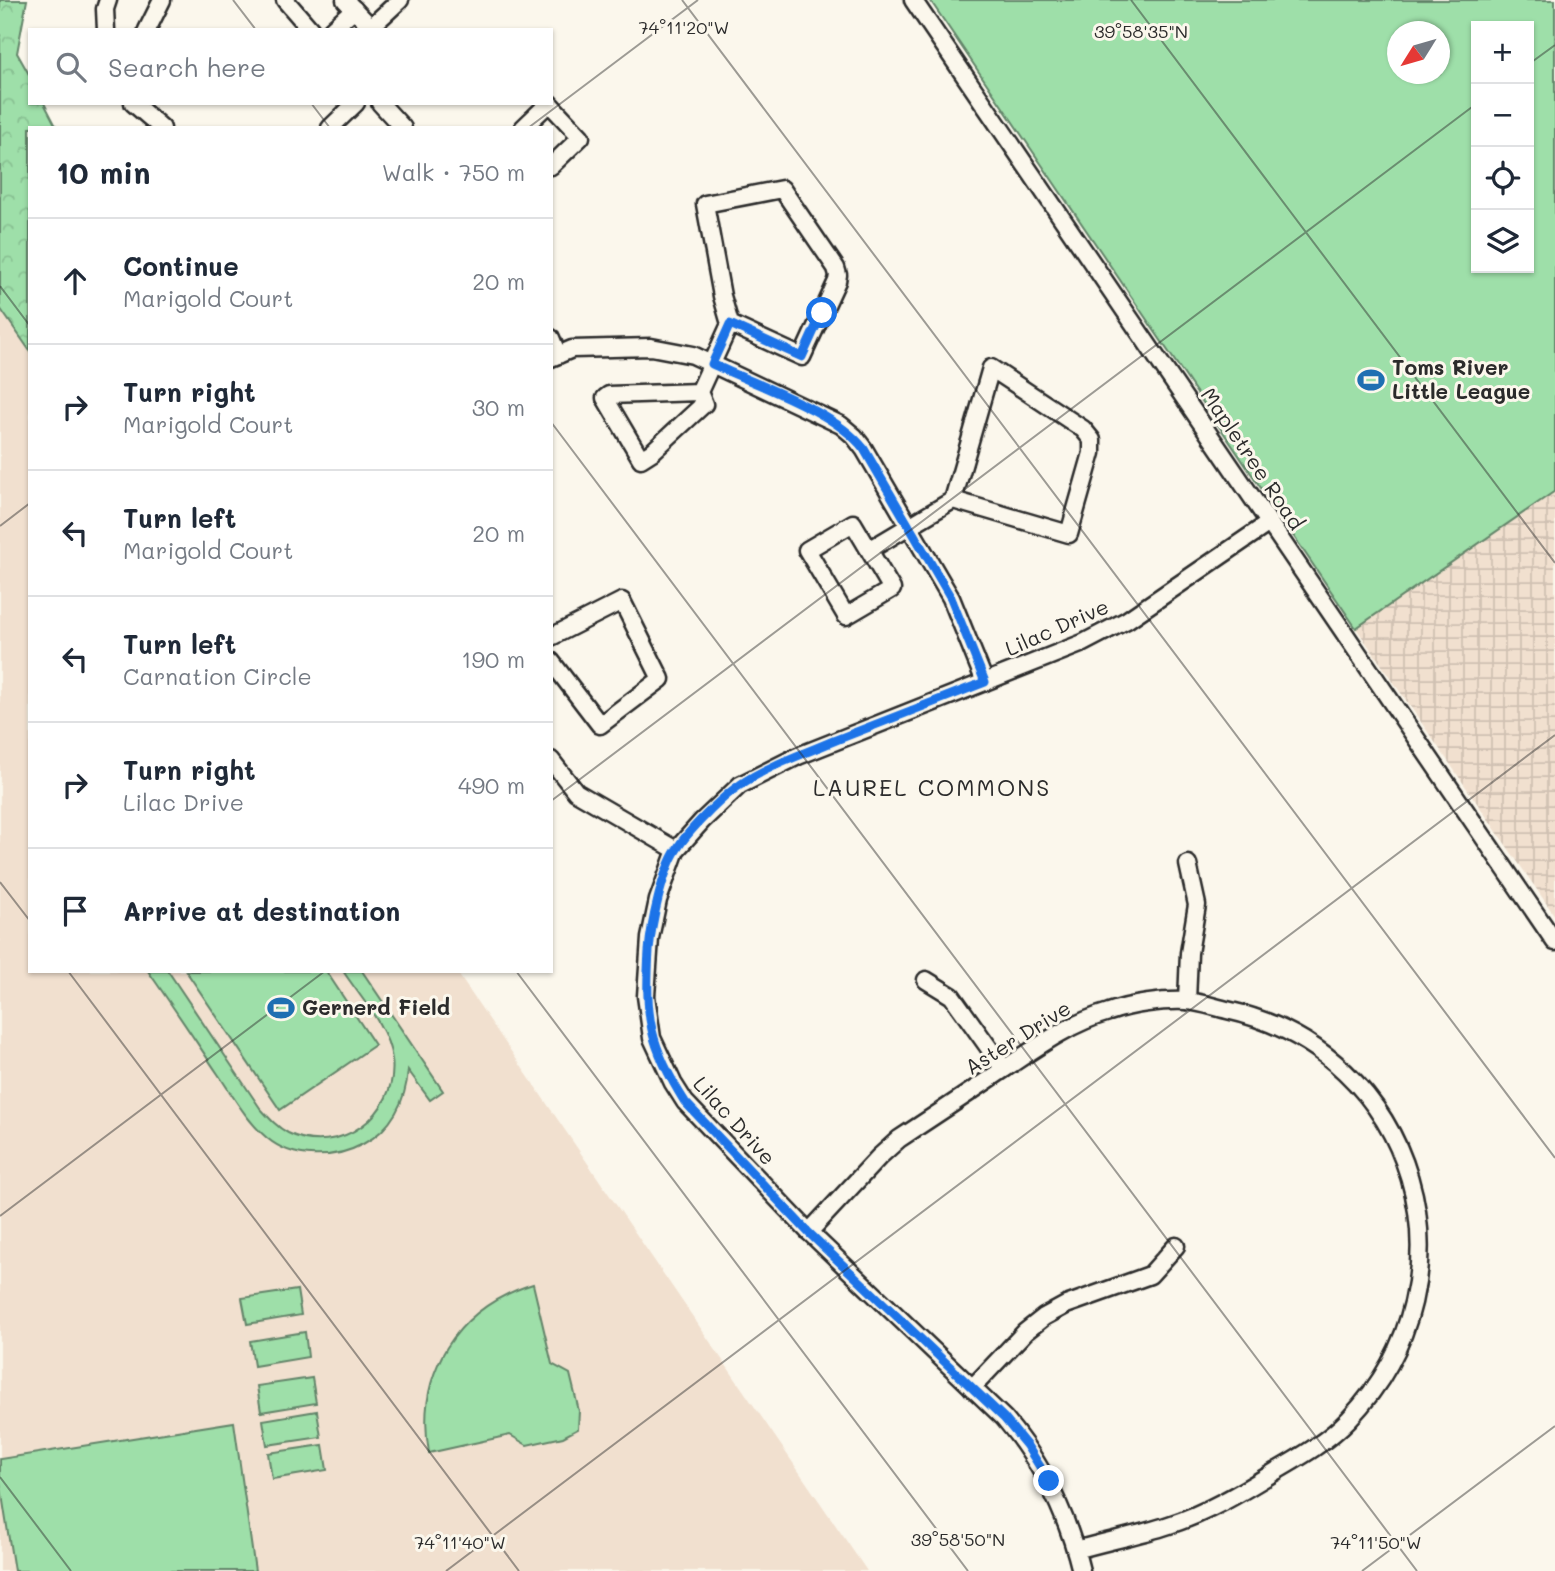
<!DOCTYPE html>
<html lang="en">
<head>
<meta charset="utf-8">
<style>
  :root { --surface:#fff; --page:#f6f6f7; --text:#1f2937; --muted:#747a83; --line:#e0e1e3 }
  body { margin:0; font-family:Mali,sans-serif; background:var(--page); color:var(--text) }
  .controls { position:absolute; right:21px; top:21px; display:grid; overflow:hidden; border-radius:0px; box-shadow:0 2px 5px #0004 }
  .controls button { width:63px; height:63px; display:grid; place-items:center; padding:0; border:0; border-bottom:2px solid var(--line); background:var(--surface); color:var(--text); font:35px sans-serif }
  .compass { position:absolute; left:1387px; top:21px; width:63px; height:63px; border-radius:50%; background:var(--surface); box-shadow:0 2px 5px #0004; rotate:233deg }
  .stop { position:absolute; width:21px; height:21px; margin:-16px; border:5px solid #1a73e8; border-radius:50%; background:#fff }
  .stop.end { background:#1a73e8; border-color:#fff; box-shadow:0 2px 7px #0008 }
  .list { margin:0; padding:0; list-style:none }
  h2 { display:flex; justify-content:space-between; align-items:center; height:91px; margin:0; padding:0 28px; font-size:30px }
  h2 small { font-size:23px; font-weight:400; color:var(--muted) }
  .list li { display:grid; grid-template-columns:46px 1fr auto; gap:21px; align-items:center; box-sizing:border-box; height:126px; padding:0 28px; border-top:2px solid var(--line) }
  .list b { display:block; font-size:26px; white-space:nowrap }
  .list p { margin:0; font-size:23px; white-space:nowrap; color:var(--muted) }
  .list em { font-size:23px; font-style:normal; color:var(--muted) }
  .icon { flex:none; width:38px; height:38px; fill:none; stroke:currentColor; stroke-width:2; stroke-linecap:round; stroke-linejoin:round }
  .map { position:relative; flex:none; width:1555px; height:1571px; overflow:hidden }
  .search { position:absolute; background:var(--surface); box-shadow:0 2px 5px #0004; left:28px; top:28px; width:525px; height:77px; display:flex; align-items:center; gap:18px; box-sizing:border-box; padding:0 24px; border-radius:0px; color:var(--muted); font-size:26px }
  .panel { position:absolute; background:var(--surface); box-shadow:0 2px 5px #0004; left:28px; top:126px; width:525px; height:847px; border-radius:0px }
  .map>svg:first-child { display:block }
  .built { fill:#f1e0cf }
  .industrial { fill:url(#industrial-grid) }
  .forest { fill:url(#forest-crowns); stroke:#64856a; stroke-width:2 }
  .pitch { fill:#9edfa9; stroke:#64856a; stroke-width:2; fill-rule:evenodd }
  .lines { fill:none; stroke-linecap:round; stroke-linejoin:round }
  .minor-casing { stroke:#2b2b2b; stroke-width:21 }
  .minor { stroke:#fbf7ec; stroke-width:16 }
  .route { stroke:#1a73e8; stroke-width:9 }
  .ticks { fill:none; stroke:#2b2b2b; stroke-width:2; stroke-opacity:0.45 }
  .labels { text-anchor:middle; stroke-width:6; stroke-linejoin:round; paint-order:stroke }
  .poi-label { font-size:21px; font-weight:bold; fill:#2b2b2b; stroke:#fbf7ec; text-anchor:start }
  .street-label { font-size:21px; fill:#2b2b2b; stroke:#fbf7ec }
  .neighbourhood-label { font-size:23px; letter-spacing:2px; fill:#2b2b2b; stroke:#fbf7ec }
  .ticks-label { font-size:18px; text-anchor:middle; fill:#2b2b2b; stroke:#fbf7ec; stroke-width:6; stroke-linejoin:round; paint-order:stroke }
</style>
</head>
<body>
<div class="map">
<svg width="1555" height="1571" viewBox="0 0 1555 1571">
  <defs>
    <pattern id="industrial-grid" width="8" height="8" patternUnits="userSpaceOnUse" patternTransform="scale(1.75)"><rect width="8" height="8" fill="#f1e0cf"/><path d="M0 4h8M4 0v8" fill="none" stroke="#cfc0b2"/></pattern>
    <pattern id="forest-crowns" width="20" height="18" patternUnits="userSpaceOnUse" patternTransform="scale(1.75)"><rect width="20" height="18" fill="#9edfa9"/><path d="M2 6a3 3 0 1 1 6 0M12 15a3 3 0 1 1 6 0" fill="none" stroke="#88c092"/></pattern>
  </defs>
  <rect width="100%" height="100%" fill="#fbf7ec"/>
  <filter id="ink" filterUnits="userSpaceOnUse"><feTurbulence type="fractalNoise" baseFrequency=".0143" numOctaves="2"/><feDisplacementMap in="SourceGraphic" scale="14" xChannelSelector="R" yChannelSelector="G"/><feConvolveMatrix kernelMatrix="1 2 1 2 8 2 1 2 1" color-interpolation-filters="sRGB"/></filter>
  <g filter="url(#ink)">
    <polygon class="built" points="0,308 30,351 30,971 456,971 867,1571 0,1571"/>
    <polygon class="industrial" points="1555,491 1555,916 1356,628"/>
    <polygon class="forest" points="0,0 27,0 17,53 30,76 30,103 44,103 57,128 30,128 30,351 0,308"/>
    <g class="pitch">
      <path d="M930 0H1555V491L1356 628ZM1476 26H1529V268H1476ZM1398 32H1440V74H1398Z"/>
      <path d="M148 971H168L260 1108C269 1118 277 1127 288 1133 338 1158 399 1115 392 1059 388 1027 360 997 343 971H362L443 1091 430 1100 408 1070C406 1101 392 1129 363 1144 334 1160 293 1160 267 1138 246 1120 233 1096 218 1074 195 1040 172 1005 148 971Z"/>
      <polygon points="186,971 326,971 375,1045 280,1110"/>
      <path d="M533 1284 552 1364 570 1374 579 1411 578 1429 563 1437 527 1445 510 1435 429 1453C415 1373 456 1308 533 1284Z"/>
      <polygon points="297,1290 301,1315 247,1324 242,1298"/>
      <polygon points="305,1332 308,1357 254,1366 250,1341"/>
      <polygon points="312,1378 316,1403 261,1412 257,1386"/>
      <polygon points="317,1411 321,1437 267,1445 263,1420"/>
      <polygon points="234,1422 255,1571 14,1571 0,1482 0,1459"/>
      <polygon points="323,1445 327,1470 272,1479 268,1453"/>
    </g>
    <g class="lines">
      <defs>
        <g id="minor">
          <polyline points="285,0 311,30"/>
          <polyline points="345,0 371,27 400,0"/>
          <polyline points="913,0 1555,942"/>
          <polyline points="106,30 105,9 108,0"/>
          <polyline points="147,30 162,0"/>
          <polyline points="331,30 354,9"/>
          <polyline points="133,103 162,128"/>
          <polyline points="380,103 403,128"/>
          <polyline points="549,103 581,137 551,166"/>
          <polyline points="330,128 356,103"/>
          <polyline points="523,128 549,103"/>
          <polyline points="551,338 558,355"/>
          <polyline points="551,358 572,349 651,347 693,355 841,425 854,436 864,449 951,598 985,682"/>
          <polyline points="699,392 704,404 652,452 641,459 605,398 609,395 699,392 730,324 722,296 705,204 782,189 836,268 838,275 837,281 802,357 730,324"/>
          <polyline points="869,550 853,523 807,550 846,616 892,589 869,550 953,500 1069,534 1092,453 1092,440 1083,429 991,368 953,500"/>
          <polyline points="551,637 622,601 661,679 600,725 551,661"/>
          <polyline points="551,760 576,792 676,850"/>
          <polyline points="926,980 952,996 1004,1069"/>
          <polyline points="1187,1001 1189,953 1197,905 1188,864"/>
          <path d="M809 1232 879 1157 899 1139C934 1116 969 1093 1004 1069 1037 1047 1070 1023 1109 1012 1132 1004 1162 1000 1186 1001 1200 1002 1214 1007 1227 1010 1417 1052 1483 1279 1349 1419 1328 1441 1302 1456 1276 1471 1242 1492 1207 1513 1169 1525 1139 1535 1107 1541 1076 1550"/>
          <polyline points="972,1388 1025,1332 1044,1317 1066,1305 1150,1275 1176,1246"/>
          <path d="M1081 1571C1067 1513 1043 1464 1004 1418L809 1232 685 1102 673 1083 652 1038 646 996 650 938 658 900 676 850 702 821 740 785 798 756 1083 643 1127 620 1269 523"/>
        </g>
      </defs>
      <use href="#minor" class="minor-casing"/>
      <use href="#minor" class="minor"/>
    </g>
  </g>
  <g class="lines" filter="url(#ink)">
    <path class="route" d="M822 313 802 357 730 324 712 364C757 385 835 411 864 449L951 598 985 682C935 701 886 721 836 740 808 752 765 767 740 785 723 796 687 832 677 849 662 871 651 925 649 951 645 1017 649 1045 685 1102L809 1233 1004 1418 1027 1446 1049 1481"/>
  </g>
  <path class="ticks" d="M233 0 256 30M682 0 1555 1158M1131 0 1555 563M1529 64 1555 45M311 103 330 128M528 128 698 0M0 286 30 326M551 422 1417 1571M0 526 30 503M551 801 1476 104M0 882 30 921M68 971 519 1571M516 971 968 1571M0 1216 325 971M0 1477 71 1571M446 1571 1555 735M1362 1571 1555 1426"/>
  <defs>
    <symbol id="stadium-bare" viewBox="-9 -9 18 18"><path d="M0-5a6.5 5 0 1 0 0 10a6.5 5 0 1 0 0-10ZM-3.5-1.8h7v3.6h-7Z" fill="#1f6fb2" stroke="#fbf7ec" stroke-width="2.5" paint-order="stroke"/></symbol>
  </defs>
  <g fill-rule="evenodd">
    <use href="#stadium-bare" x="1352" y="361" width="38" height="38"/>
    <use href="#stadium-bare" x="262" y="989" width="38" height="38"/>
  </g>
  <g class="labels">
    <g class="poi-label">
      <text x="1392" y="375">Toms River<tspan x="1392" dy="24">Little League</tspan></text>
      <text x="302" y="1015">Gernerd Field</text>
    </g>
    <g class="street-label">
      <text transform="translate(1252 459) rotate(56)" y="7">Mapletree Road</text>
      <text transform="translate(1057 628) rotate(-24)" y="7">Lilac Drive</text>
      <text transform="translate(1018 1038) rotate(-32)" y="7">Aster Drive</text>
      <text transform="translate(734 1121) rotate(48)" y="7">Lilac Drive</text>
    </g>
    <g class="neighbourhood-label">
      <text x="932" y="796">LAUREL COMMONS</text>
    </g>
  </g>
  <g class="ticks-label">
    <text x="684" y="34">74°11'20"W</text>
    <text x="1141" y="38">39°58'35"N</text>
    <text x="958" y="1546">39°58'50"N</text>
    <text x="460" y="1549">74°11'40"W</text>
    <text x="1376" y="1549">74°11'50"W</text>
  </g>
</svg>
<div class="controls">
<button>+</button>
<button>−</button>
<button><svg class="icon" aria-label="locate" viewBox="0 0 24 24"><circle cx="12" cy="12" r="6"/><path d="M12 2v4M12 18v4M2 12h4M18 12h4"/></svg></button>
<button><svg class="icon" aria-label="layers" viewBox="0 0 24 24"><path d="M12 4l9 5-9 5-9-5zM3 14l9 5 9-5"/></svg></button>
</div>
<svg class="compass" viewBox="-18 -18 36 36"><path d="M0-13l5 13h-10z" fill="#e53935"/><path d="M0 13l5-13h-10z" fill="#747a83"/></svg>
<div class="stop" style="left:822px;top:313px"></div>
<div class="stop end" style="left:1049px;top:1481px"></div>
<div class="search"><svg class="icon" aria-label="search" viewBox="0 0 24 24"><circle cx="10" cy="10" r="6"/><path d="M15 15l6 6"/></svg>Search here</div>
<section class="panel">
<h2>10 min<small>Walk · 750 m</small></h2>
<ul class="list">
<li><svg class="icon" aria-label="ahead" viewBox="0 0 24 24"><path d="M12 20V5M6 11l6-6 6 6"/></svg><div><b>Continue</b><p>Marigold Court</p></div><em>20 m</em></li>
<li><svg class="icon" aria-label="right" viewBox="0 0 24 24"><path d="M7 20v-9h11M14 6l5 5-5 5"/></svg><div><b>Turn right</b><p>Marigold Court</p></div><em>30 m</em></li>
<li><svg class="icon" aria-label="left" viewBox="0 0 24 24"><path d="M17 20v-9H6M10 6l-5 5 5 5"/></svg><div><b>Turn left</b><p>Marigold Court</p></div><em>20 m</em></li>
<li><svg class="icon" aria-label="left" viewBox="0 0 24 24"><path d="M17 20v-9H6M10 6l-5 5 5 5"/></svg><div><b>Turn left</b><p>Carnation Circle</p></div><em>190 m</em></li>
<li><svg class="icon" aria-label="right" viewBox="0 0 24 24"><path d="M7 20v-9h11M14 6l5 5-5 5"/></svg><div><b>Turn right</b><p>Lilac Drive</p></div><em>490 m</em></li>
<li><svg class="icon" aria-label="arrive" viewBox="0 0 24 24"><path d="M6 21V4h12l-3 4 3 4H6"/></svg><div><b>Arrive at destination</b></div></li>
</ul>
</section>
</div>
</body>
</html>
